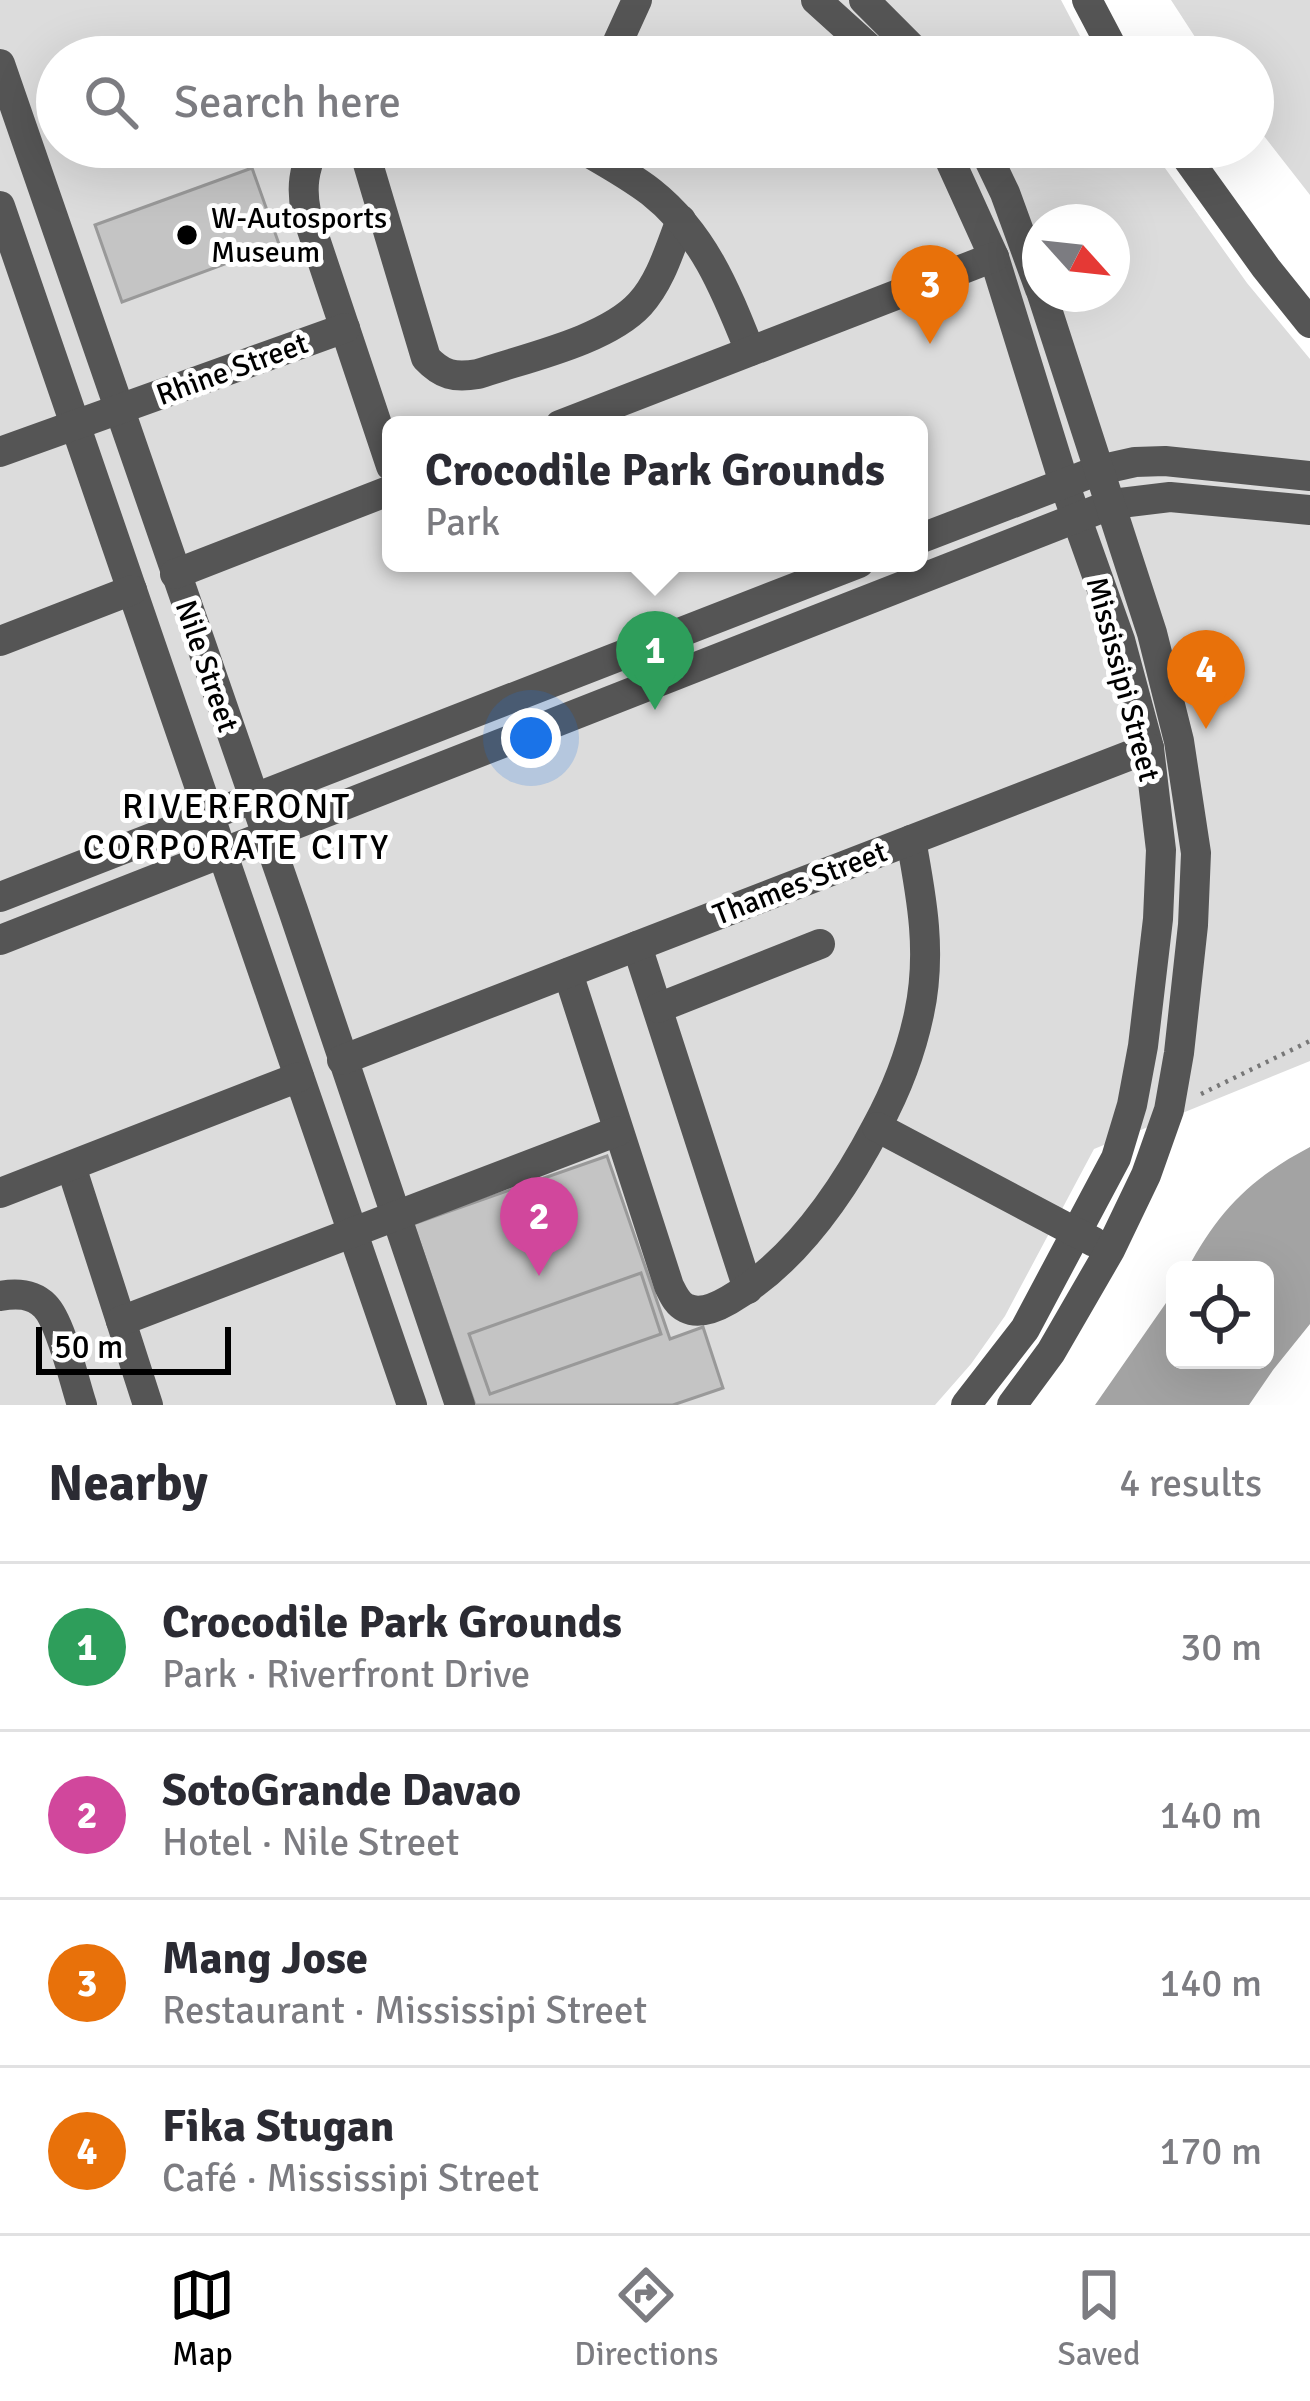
<!DOCTYPE html>
<html lang="en">
<head>
<meta charset="utf-8">
<style>
  :root { --surface:#fff; --page:#f2f2f3; --text:#2b2b33; --muted:#7c7c81; --line:#e1e1e2; --accent:#000 }
  body { margin:0; font-family:Signika,sans-serif; background:var(--page); color:var(--text) }
  .controls { position:absolute; right:36px; bottom:36px; display:grid; overflow:hidden; border-radius:18px; box-shadow:0 12px 48px #0002 }
  .controls button { width:108px; height:108px; display:grid; place-items:center; padding:0; border:0; border-bottom:3px solid var(--line); background:var(--surface); color:var(--text); font:60px sans-serif }
  .compass { position:absolute; left:1022px; top:204px; width:108px; height:108px; border-radius:50%; background:var(--surface); box-shadow:0 12px 48px #0002; rotate:117deg }
  .scale { position:absolute; left:36px; bottom:30px; width:195px; box-sizing:border-box; padding-left:12px; border:6px solid #000; border-top:0; font-size:33px; line-height:42px; white-space:nowrap; color:#000; -webkit-text-stroke:9px #fff; paint-order:stroke }
  .you { position:absolute; left:531px; top:738px; width:42px; height:42px; margin:-30px; border:9px solid #fff; border-radius:50%; background:#1a73e8; box-shadow:0 0 0 18px #1a73e833 }
  .badge { display:grid; place-items:center; width:78px; height:78px; border-radius:50%; background:var(--accent); color:#fff; font-size:39px; font-weight:700 }
  .pin { position:absolute; translate:-50% -99px; filter:drop-shadow(0 3px 6px #0008) }
  .pin::after { content:''; position:absolute; top:63px; width:42px; height:36px; background:inherit; clip-path:polygon(0 0,100% 0,50% 100%) }
  .popup { position:absolute; left:382px; top:416px; width:546px; height:156px; box-sizing:border-box; display:grid; place-content:center; border-radius:18px; background:var(--surface); filter:drop-shadow(0 3px 9px #0005); font-size:39px; white-space:nowrap; color:var(--muted) }
  .popup b { font-size:45px; color:var(--text) }
  .popup::after { content:''; position:absolute; left:50%; top:100%; margin-left:-24px; border:24px solid transparent; border-top-color:var(--surface) }
  .list { margin:0; padding:0; list-style:none }
  h2 { display:flex; justify-content:space-between; align-items:center; height:156px; margin:0; padding:0 48px; font-size:51px }
  h2 small { font-size:39px; font-weight:400; color:var(--muted) }
  .list li { display:grid; grid-template-columns:78px 1fr auto; gap:36px; align-items:center; box-sizing:border-box; height:168px; padding:0 48px; border-top:3px solid var(--line) }
  .list b { display:block; font-size:45px; white-space:nowrap }
  .list p { margin:0; font-size:39px; white-space:nowrap; color:var(--muted) }
  .list em { font-size:39px; font-style:normal; color:var(--muted) }
  .icon { flex:none; width:66px; height:66px; fill:none; stroke:currentColor; stroke-width:2; stroke-linecap:round; stroke-linejoin:round }
  .map { position:relative; flex:none; width:1310px; height:1405px; overflow:hidden }
  .search { position:absolute; background:var(--surface); box-shadow:0 12px 48px #0002; left:36px; right:36px; top:36px; height:132px; display:flex; align-items:center; gap:30px; box-sizing:border-box; padding:0 42px; border-radius:66px; color:var(--muted); font-size:45px }
  .sheet { height:828px; background:var(--surface) }
  nav { display:flex; justify-content:space-around; align-items:center; box-sizing:border-box; height:168px; border-top:3px solid var(--line); background:var(--surface); font-size:33px; color:var(--muted) }
  nav a { display:grid; justify-items:center; gap:6px }
  nav .on { color:var(--accent) }
  .map>svg:first-child { display:block }
  .green { fill:#dcdcdc; fill-rule:evenodd }
  .water { fill:#a3a3a3 }
  .building { fill:#c4c4c4; stroke:#999; stroke-width:3 }
  .lines { fill:none; stroke-linecap:round; stroke-linejoin:round }
  .path { stroke:#777; stroke-width:4.5; stroke-dasharray:3 6; stroke-linecap:butt }
  .minor { stroke:#555; stroke-width:30 }
  .poi-dot { fill:#000; stroke:#fff; stroke-width:4.5 }
  .labels { text-anchor:middle; stroke-width:10; stroke-linejoin:round; paint-order:stroke }
  .poi-label { font-size:30px; fill:#000; stroke:#fff; text-anchor:start }
  .street-label { font-size:30px; fill:#000; stroke:#fff }
  .quarter-label { font-size:36px; letter-spacing:3px; fill:#000; stroke:#fff }
</style>
</head>
<body>
<div class="map">
<svg width="1310" height="1405" viewBox="0 0 1310 1405">
  <rect width="100%" height="100%" fill="#fff"/>
  <g class="green">
    <path d="M0 0H1061L1091 57H57V147H1150L1247 283 1310 359V1061L1094 1149 1005 1316 971 1364 935 1405H673L723 1387 703 1328 670 1339 607 1156 413 1224 475 1405H0ZM1040 222H1112V294H1040ZM391 425H919V563H391Z"/>
    <polygon points="1171,0 1310,0 1310,195 1253,122 1253,57 1208,57"/>
  </g>
  <path class="water" d="M1310 1147V1324L1273 1370 1249 1405H1095L1175 1290V1360H1265V1270H1187C1218 1211 1251 1178 1310 1147Z"/>
  <g class="building">
    <polygon points="252,168 279,244 122,302 95,225"/>
    <polygon points="607,1156 670,1339 703,1327 723,1388 673,1405 475,1405 413,1224"/>
    <polygon points="641,1273 661,1334 490,1394 469,1334"/>
  </g>
  <g class="lines">
    <polyline class="path" points="1201,1094 1310,1041"/>
    <g class="minor">
      <polyline points="816,0 879,57"/>
      <polyline points="864,0 921,57"/>
      <polyline points="1087,0 1117,57"/>
      <polyline points="611,57 637,0"/>
      <polyline points="0,64 293,910 460,1405"/>
      <path d="M314 147C304 170 301 187 306 212L391 466"/>
      <path d="M363 147 426 358C442 375 454 378 478 374 525 358 606 341 640 304 661 281 670 248 681 220"/>
      <path d="M579 147C603 161 629 175 651 192 704 234 726 291 750 351"/>
      <polyline points="944,147 994,257 1064,483 1120,640 1149,748 1161,850 1158,919 1143,1046 1132,1105 1116,1158 1025,1329 966,1405"/>
      <polyline points="983,147 1005,193 1040,289"/>
      <polyline points="1179,147 1266,268 1310,323"/>
      <polyline points="0,206 412,1405"/>
      <polyline points="560,425 994,257"/>
      <polyline points="0,452 345,328"/>
      <polyline points="919,539 1099,470 1135,462 1165,461 1310,476"/>
      <polyline points="175,574 391,490"/>
      <polyline points="0,641 132,590"/>
      <polyline points="0,897 859,563"/>
      <polyline points="0,940 1112,504 1170,497 1310,510"/>
      <polyline points="637,946 748,1289"/>
      <path d="M568 973 669 1286C673 1294 677 1304 686 1308 700 1315 717 1307 729 1300 794 1263 843 1191 877 1126 896 1091 911 1052 919 1014 932 954 922 899 911 840"/>
      <polyline points="658,1008 820,944"/>
      <polyline points="342,1060 1149,748"/>
      <polyline points="877,1127 1094,1242"/>
      <polyline points="71,1166 148,1405"/>
      <polyline points="0,1193 299,1077"/>
      <path d="M0 1296C16 1293 32 1293 45 1306 61 1322 74 1381 82 1405"/>
      <polyline points="121,1321 618,1131"/>
      <polyline points="1012,1405 1051,1352 1110,1250 1146,1175 1169,1110 1179,1053 1193,925 1196,853 1179,741 1152,633 1042,294"/>
    </g>
  </g>
  <circle class="poi-dot" cx="187" cy="235" r="12"/>
  <g class="labels">
    <g class="poi-label">
      <text x="211" y="228">W-Autosports<tspan x="211" dy="34">Museum</tspan></text>
    </g>
    <g class="street-label">
      <text transform="translate(232 369) rotate(-20)" y="10">Rhine Street</text>
      <text transform="translate(207 666) rotate(71)" y="10">Nile Street</text>
      <text transform="translate(1123 679) rotate(75)" y="10">Mississipi Street</text>
      <text transform="translate(800 883) rotate(-21)" y="10">Thames Street</text>
    </g>
    <g class="quarter-label">
      <text x="237" y="818">RIVERFRONT<tspan x="237" dy="41">CORPORATE CITY</tspan></text>
    </g>
  </g>
</svg>
<div class="controls">
<button><svg class="icon" aria-label="locate" viewBox="0 0 24 24"><circle cx="12" cy="12" r="6"/><path d="M12 2v4M12 18v4M2 12h4M18 12h4"/></svg></button>
</div>
<svg class="compass" viewBox="-18 -18 36 36"><path d="M0-13l5 13h-10z" fill="#e53935"/><path d="M0 13l5-13h-10z" fill="#7c7c81"/></svg>
<div class="scale">50 m</div>
<div class="you"></div>
<div class="pin badge" style="left:655px;top:710px;background:#2e9e5b">1</div>
<div class="popup"><b>Crocodile Park Grounds</b>Park</div>
<div class="pin badge" style="left:539px;top:1276px;background:#d1479c">2</div>
<div class="pin badge" style="left:930px;top:344px;background:#e8710a">3</div>
<div class="pin badge" style="left:1206px;top:729px;background:#e8710a">4</div>
<div class="search"><svg class="icon" aria-label="search" viewBox="0 0 24 24"><circle cx="10" cy="10" r="6"/><path d="M15 15l6 6"/></svg>Search here</div>
</div>
<section class="sheet">
<h2>Nearby<small>4 results</small></h2>
<ul class="list">
<li><span class="badge" style="background:#2e9e5b">1</span><div><b>Crocodile Park Grounds</b><p>Park · Riverfront Drive</p></div><em>30 m</em></li>
<li><span class="badge" style="background:#d1479c">2</span><div><b>SotoGrande Davao</b><p>Hotel · Nile Street</p></div><em>140 m</em></li>
<li><span class="badge" style="background:#e8710a">3</span><div><b>Mang Jose</b><p>Restaurant · Mississipi Street</p></div><em>140 m</em></li>
<li><span class="badge" style="background:#e8710a">4</span><div><b>Fika Stugan</b><p>Café · Mississipi Street</p></div><em>170 m</em></li>
</ul>
</section>
<nav>
<a class="on"><svg class="icon" aria-label="map" viewBox="0 0 24 24"><path d="M3 6l6-2 6 2 6-2v14l-6 2-6-2-6 2zM9 4v14M15 6v14"/></svg>Map</a>
<a><svg class="icon" aria-label="directions" viewBox="0 0 24 24"><path d="M12 3l9 9-9 9-9-9zM9 14v-3h6M13 9l2 2-2 2"/></svg>Directions</a>
<a><svg class="icon" aria-label="saved" viewBox="0 0 24 24"><path d="M7 4h10v16l-5-4-5 4z"/></svg>Saved</a>
</nav>
</body>
</html>
